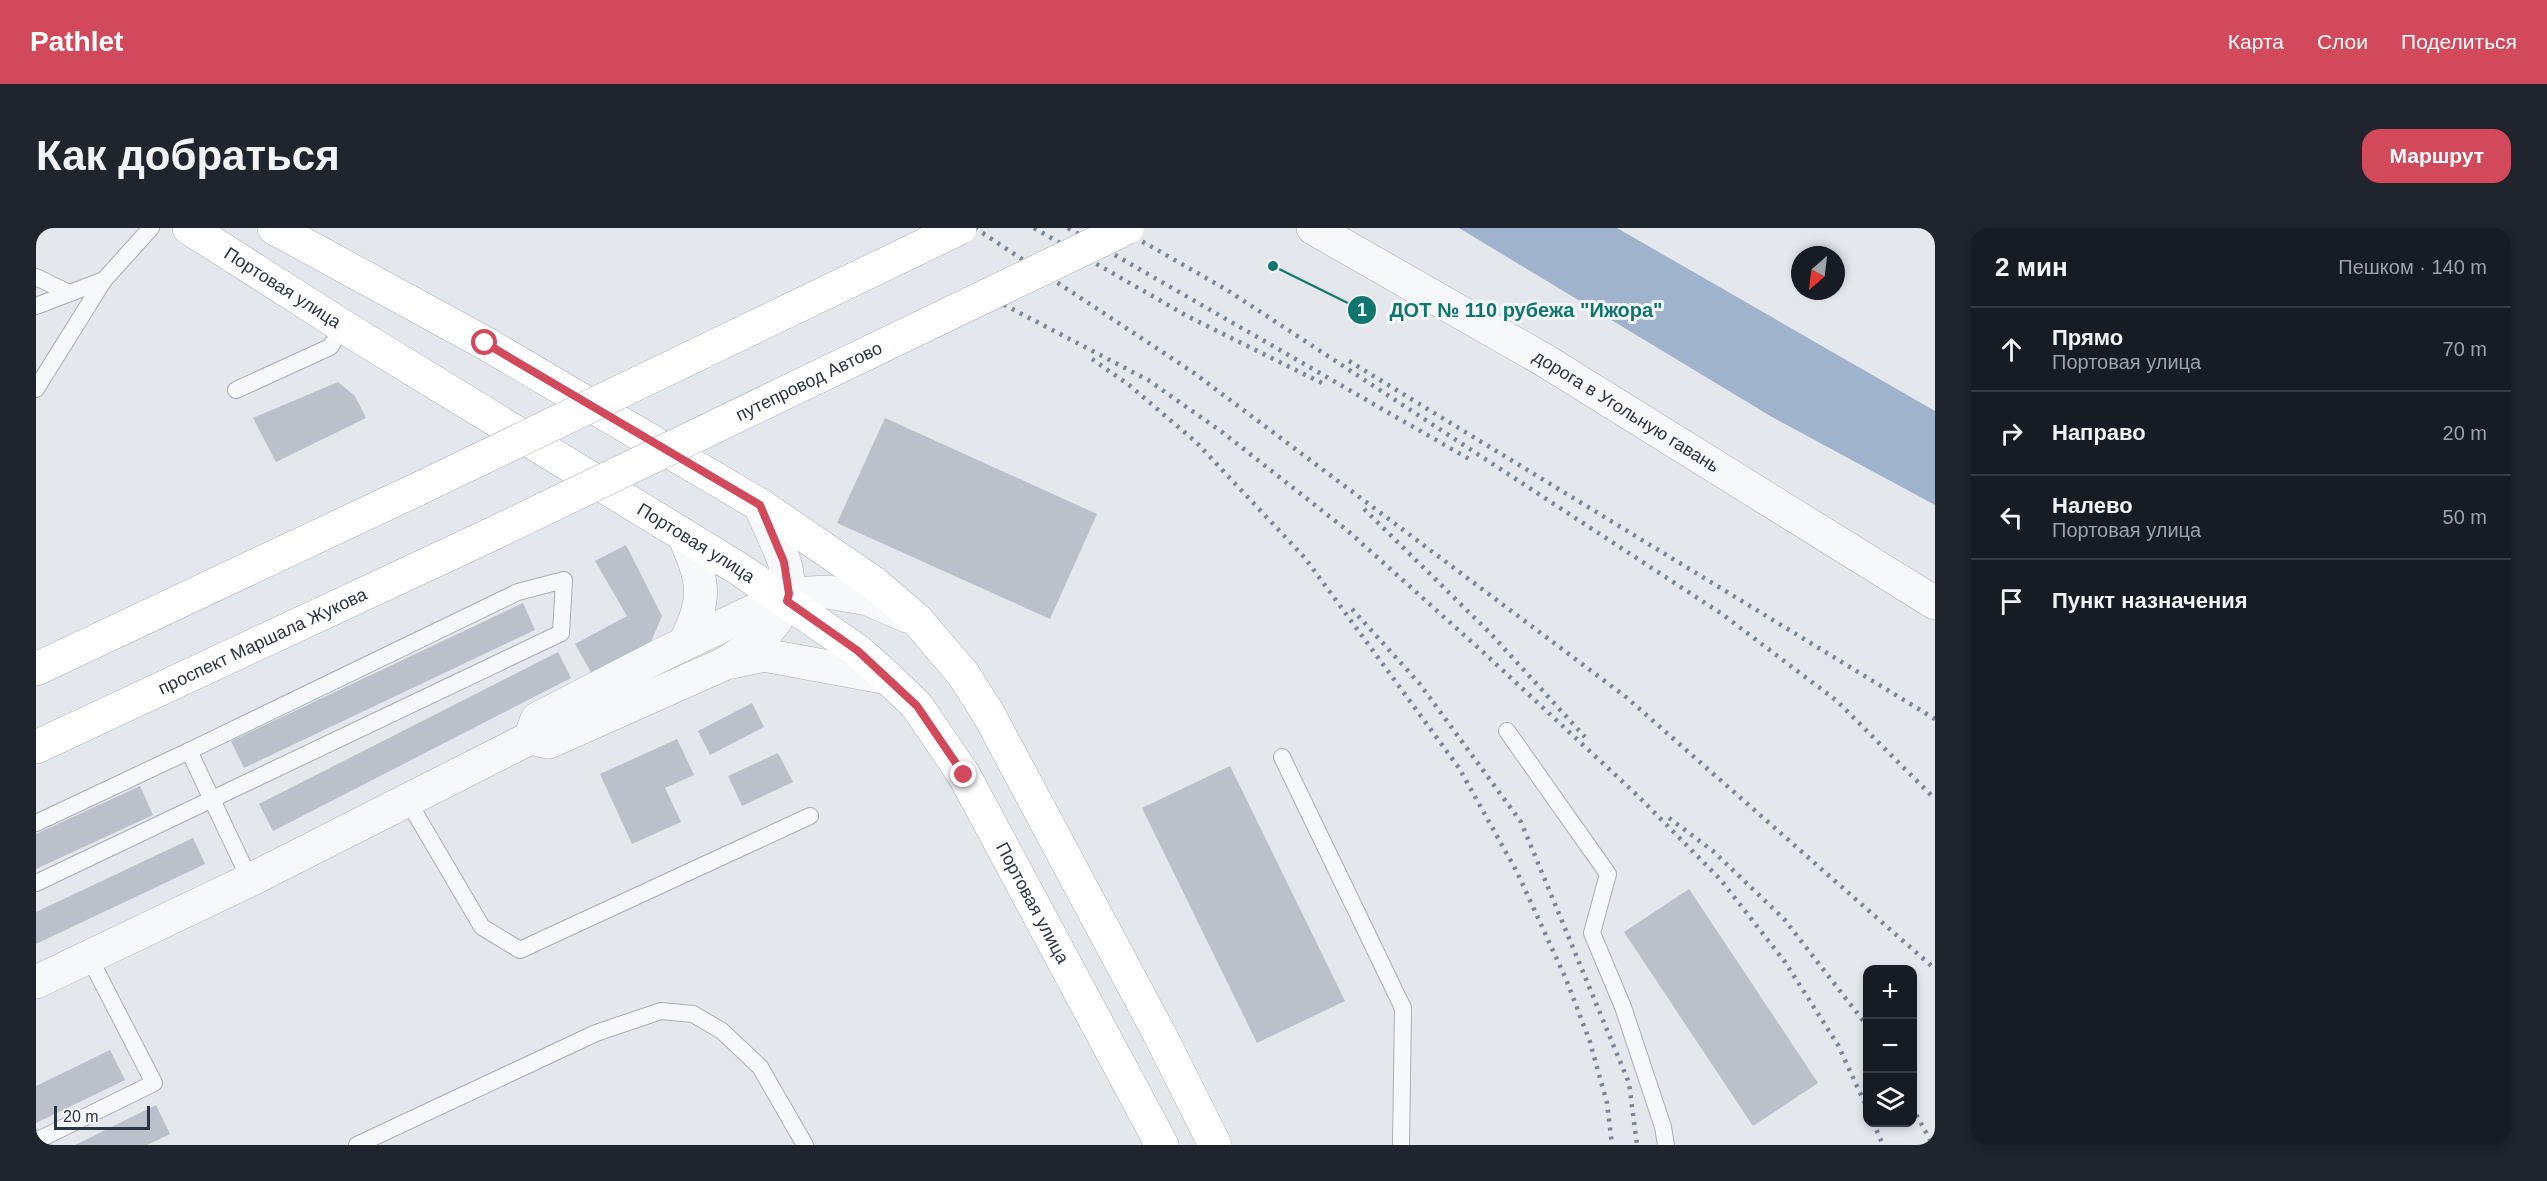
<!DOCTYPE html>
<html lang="ru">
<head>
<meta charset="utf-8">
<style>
  :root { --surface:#171b24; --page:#20242c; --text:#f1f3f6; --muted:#9ea1a6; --line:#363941; --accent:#d1495b }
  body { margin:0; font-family:Helvetica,sans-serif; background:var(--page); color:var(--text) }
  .controls { position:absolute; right:18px; bottom:18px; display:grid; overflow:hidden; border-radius:12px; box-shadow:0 3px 9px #0003 }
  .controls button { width:54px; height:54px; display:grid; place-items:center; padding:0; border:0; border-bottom:2px solid var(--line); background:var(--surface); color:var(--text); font:30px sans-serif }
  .compass { position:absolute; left:1755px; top:18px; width:54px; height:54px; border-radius:50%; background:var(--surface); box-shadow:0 3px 9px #0003; rotate:208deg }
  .scale { position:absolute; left:18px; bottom:15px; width:96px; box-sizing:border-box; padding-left:6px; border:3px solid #2b3445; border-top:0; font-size:16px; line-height:21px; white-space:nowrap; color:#2b3445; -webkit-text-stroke:4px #f4f6f9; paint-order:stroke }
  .stop { position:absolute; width:18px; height:18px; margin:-14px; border:4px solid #d1495b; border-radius:50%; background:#fff }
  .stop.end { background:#d1495b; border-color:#fff; box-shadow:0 2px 6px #0008 }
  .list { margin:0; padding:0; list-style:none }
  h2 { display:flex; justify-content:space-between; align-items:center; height:78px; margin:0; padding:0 24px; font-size:26px }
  h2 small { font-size:20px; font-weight:400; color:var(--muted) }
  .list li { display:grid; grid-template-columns:39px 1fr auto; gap:18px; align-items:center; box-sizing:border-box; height:84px; padding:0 24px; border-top:2px solid var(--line) }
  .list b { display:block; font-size:22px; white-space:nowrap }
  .list p { margin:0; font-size:20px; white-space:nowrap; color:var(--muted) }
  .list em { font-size:20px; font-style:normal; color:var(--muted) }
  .icon { flex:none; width:33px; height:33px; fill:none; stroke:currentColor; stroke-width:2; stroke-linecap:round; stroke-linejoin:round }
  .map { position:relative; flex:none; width:1899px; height:917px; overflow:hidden; border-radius:18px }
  header { display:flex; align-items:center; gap:36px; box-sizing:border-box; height:84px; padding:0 30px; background:var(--accent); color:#fff }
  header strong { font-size:28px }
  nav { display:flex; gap:33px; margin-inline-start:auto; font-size:21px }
  .intro { display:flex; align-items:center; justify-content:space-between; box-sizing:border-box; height:144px; padding:0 36px }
  h1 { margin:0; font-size:42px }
  .button { padding:15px 27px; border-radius:18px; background:var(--accent); color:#fff; font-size:21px; font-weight:700 }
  main { display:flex; gap:36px; padding:0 36px }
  aside { flex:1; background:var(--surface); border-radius:18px; box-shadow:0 3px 9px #0003 }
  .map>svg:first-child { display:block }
  .water { fill:#9fb4cc }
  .building { fill:#bbc0ca }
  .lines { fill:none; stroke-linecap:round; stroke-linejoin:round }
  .lane-casing { stroke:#a9aeb7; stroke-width:18 }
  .street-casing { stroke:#a9aeb7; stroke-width:34 }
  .secondary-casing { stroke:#a9aeb7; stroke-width:34 }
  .lane { stroke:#f7f8fa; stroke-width:16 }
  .street { stroke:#f7f8fa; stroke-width:33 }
  .secondary { stroke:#fff; stroke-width:33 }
  .rail { stroke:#7d8696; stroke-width:4.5; stroke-dasharray:3 6; stroke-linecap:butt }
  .secondary-bridge-casing { stroke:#a9aeb7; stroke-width:34; stroke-linecap:butt }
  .secondary-bridge { stroke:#fff; stroke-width:33 }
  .route { stroke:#d1495b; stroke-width:8 }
  .labels { text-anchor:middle; stroke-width:6; stroke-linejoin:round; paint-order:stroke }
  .street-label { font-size:18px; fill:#2b3445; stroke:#f4f6f9 }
  .leader { fill:none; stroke:#0f766e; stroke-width:2 }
  .callout-dot { fill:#0f766e; stroke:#f4f6f9; stroke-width:2 }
  .mark-label { font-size:18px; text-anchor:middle; font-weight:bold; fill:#fff }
  .callout-label { font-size:20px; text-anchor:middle; font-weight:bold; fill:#0f766e; stroke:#f4f6f9; stroke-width:6; stroke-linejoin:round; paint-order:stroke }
</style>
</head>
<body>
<header>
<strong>Pathlet</strong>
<nav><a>Карта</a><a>Слои</a><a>Поделиться</a></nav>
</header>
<div class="intro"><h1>Как добраться</h1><a class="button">Маршрут</a></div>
<main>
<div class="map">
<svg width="1899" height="917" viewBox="0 0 1899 917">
  <rect width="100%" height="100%" fill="#e4e7ec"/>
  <polygon class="water" points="1423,0 1581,0 1899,183 1899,277 1736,189"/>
  <g class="building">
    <polygon points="302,154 319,168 330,190 240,234 217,190"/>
    <polygon points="849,190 1061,286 1014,391 801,295"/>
    <polygon points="590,317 626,388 614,416 556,446 539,416 591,388 559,333"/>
    <polygon points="487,375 499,402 208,540 195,513"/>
    <polygon points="522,424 535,450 237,603 223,576"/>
    <polygon points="716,475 728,499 674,527 662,503"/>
    <polygon points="641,511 658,547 629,560 645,594 596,616 564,546"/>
    <polygon points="742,525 757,554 706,578 692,548"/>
    <polygon points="1194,538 1309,773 1221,815 1106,580"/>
    <polygon points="104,558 117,587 0,641 0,606"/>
    <polygon points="157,610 169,636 0,716 0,684"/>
    <polygon points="1653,661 1782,855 1717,898 1588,704"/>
    <polygon points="74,822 89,852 0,895 0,858"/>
    <polygon points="120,877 134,906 111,917 39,917"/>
  </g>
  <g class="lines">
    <defs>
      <g id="lane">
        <polyline points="0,49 33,65"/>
        <polyline points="0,78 68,52 115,0"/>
        <polyline points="0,161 68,52"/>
        <polyline points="200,162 294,119 308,99"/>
        <polyline points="1471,503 1572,646 1556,705 1587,779 1627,899 1630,917"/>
        <polyline points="1246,529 1367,780 1365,917"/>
        <polyline points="372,573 446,699 484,722 774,588"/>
        <polyline points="0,595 153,523 214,652"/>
        <polyline points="0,655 525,405 528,352 482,364 153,523"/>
        <polyline points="0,913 118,855 53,729"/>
        <polyline points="321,917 560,805 625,783 657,786 686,803 724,839 769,917"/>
      </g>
      <g id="street">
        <path id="s1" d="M1277 0 1508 132 1899 375"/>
        <path d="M648 416C672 371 668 353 648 308"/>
        <polyline points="696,434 728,427 852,450"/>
        <polyline points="494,510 501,491 627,426 753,366 792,364 832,371 871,388"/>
        <path d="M0 754 214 652 494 510 513 514 688 436C726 414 764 381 748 333 741 314 731 295 724 277"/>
      </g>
      <g id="secondary">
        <path id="s2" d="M153 0 308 99 703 341 822 423 852 450 881 478 928 547 1126 917"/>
        <polyline points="238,0 449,115 724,277 838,355 881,392 927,446 952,485 1124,807 1179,917"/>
        <polyline points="0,441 382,261"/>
        <path id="s3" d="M0 519 454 307"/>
      </g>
    </defs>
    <use href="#lane" class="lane-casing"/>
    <use href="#street" class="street-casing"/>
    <use href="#secondary" class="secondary-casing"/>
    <use href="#lane" class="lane"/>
    <use href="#street" class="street"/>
    <use href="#secondary" class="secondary"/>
    <g class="rail">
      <polyline points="939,0 1158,145 1590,469 1899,741"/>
      <polyline points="998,0 1151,88 1286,155"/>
      <polyline points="1032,0 1433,231"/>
      <polyline points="1083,0 1191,62 1686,386 1801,473 1899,571"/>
      <polyline points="936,60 1112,152 1186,204 1312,303 1447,424 1602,568 1684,651 1749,734 1802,817 1832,882"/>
      <polyline points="1056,131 1093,157 1160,214 1269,330 1423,540 1481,644 1530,751 1554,814 1571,875 1576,917"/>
      <polyline points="1313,133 1899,491"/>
      <polyline points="1328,281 1454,405 1549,509"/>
      <polyline points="1316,381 1383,455 1485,594 1593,855 1601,917"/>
      <polyline points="1633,590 1677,623 1748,691 1832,799"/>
      <polyline points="1876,879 1897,917"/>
      <polyline points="1837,894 1847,917"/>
    </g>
    <defs>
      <g id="secondary-bridge">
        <polyline points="382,261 924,0"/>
        <path id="s4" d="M454 307 1091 0"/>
      </g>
    </defs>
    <use href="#secondary-bridge" class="secondary-bridge-casing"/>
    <use href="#secondary-bridge" class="secondary-bridge"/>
  </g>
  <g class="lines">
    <polyline class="route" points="449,115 724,277 748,334 753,366 751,373 822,423 881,478 928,547"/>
  </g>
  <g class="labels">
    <g class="street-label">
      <text dy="6" stroke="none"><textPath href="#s2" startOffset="111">Портовая улица</textPath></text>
      <text dy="6" stroke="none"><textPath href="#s4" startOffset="354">путепровод Автово</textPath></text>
      <text dy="6" stroke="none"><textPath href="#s1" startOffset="363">дорога в Угольную гавань</textPath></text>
      <text dy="6" stroke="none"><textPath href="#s2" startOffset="597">Портовая улица</textPath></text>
      <text dy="6" stroke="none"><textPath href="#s3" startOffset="250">проспект Маршала Жукова</textPath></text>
      <text dy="6" stroke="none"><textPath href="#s2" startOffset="1101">Портовая улица</textPath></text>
    </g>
  </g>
  <path class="leader" d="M1237 38L1326 82"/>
  <g class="callout-dot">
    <circle cx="1237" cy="38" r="6"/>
    <circle cx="1326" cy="82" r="15"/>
  </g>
  <g class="mark-label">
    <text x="1326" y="88">1</text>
  </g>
  <g class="callout-label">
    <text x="1490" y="89">ДОТ № 110 рубежа "Ижора"</text>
  </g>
</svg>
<div class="controls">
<button>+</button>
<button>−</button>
<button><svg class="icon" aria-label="layers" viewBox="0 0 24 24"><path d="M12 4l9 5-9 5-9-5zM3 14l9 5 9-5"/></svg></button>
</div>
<svg class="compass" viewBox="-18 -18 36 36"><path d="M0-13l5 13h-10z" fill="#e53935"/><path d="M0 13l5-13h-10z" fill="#9ea1a6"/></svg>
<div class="scale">20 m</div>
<div class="stop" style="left:449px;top:115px"></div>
<div class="stop end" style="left:928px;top:547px"></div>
</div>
<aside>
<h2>2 мин<small>Пешком · 140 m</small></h2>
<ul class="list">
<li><svg class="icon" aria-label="ahead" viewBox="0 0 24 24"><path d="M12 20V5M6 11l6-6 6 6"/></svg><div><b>Прямо</b><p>Портовая улица</p></div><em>70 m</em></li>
<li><svg class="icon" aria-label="right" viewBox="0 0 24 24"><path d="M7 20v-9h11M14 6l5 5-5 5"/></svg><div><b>Направо</b></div><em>20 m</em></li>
<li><svg class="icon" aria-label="left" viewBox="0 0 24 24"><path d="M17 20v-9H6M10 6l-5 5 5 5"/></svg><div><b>Налево</b><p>Портовая улица</p></div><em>50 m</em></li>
<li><svg class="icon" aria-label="arrive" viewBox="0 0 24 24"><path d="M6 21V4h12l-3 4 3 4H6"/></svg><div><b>Пункт назначения</b></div></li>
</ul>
</aside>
</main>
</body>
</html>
